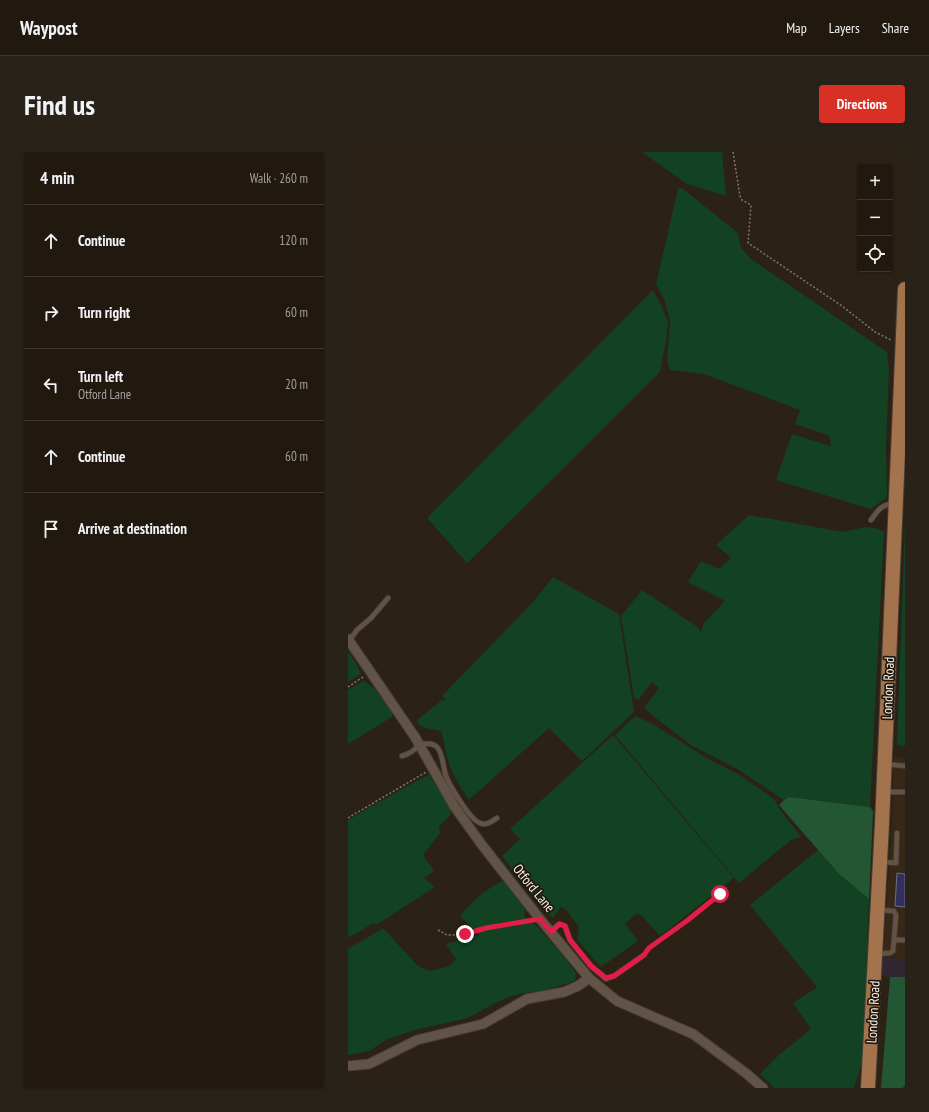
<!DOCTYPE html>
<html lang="en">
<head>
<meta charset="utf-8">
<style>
  :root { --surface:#211910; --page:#292219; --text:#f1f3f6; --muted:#a2a09f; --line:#3e3830; --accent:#d93025 }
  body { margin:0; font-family:"PT Sans Narrow",sans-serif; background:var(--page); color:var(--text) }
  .controls { position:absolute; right:12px; top:12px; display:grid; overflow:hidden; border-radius:4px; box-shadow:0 1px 3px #0004 }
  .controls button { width:36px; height:36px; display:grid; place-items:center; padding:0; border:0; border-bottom:1px solid var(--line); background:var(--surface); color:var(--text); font:20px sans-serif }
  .stop { position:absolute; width:12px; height:12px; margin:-9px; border:3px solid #e11d48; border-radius:50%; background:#fff }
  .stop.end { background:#e11d48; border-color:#fff; box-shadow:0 1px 4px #0008 }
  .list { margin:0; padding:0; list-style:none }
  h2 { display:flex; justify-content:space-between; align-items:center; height:52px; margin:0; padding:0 16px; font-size:17px }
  h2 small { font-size:13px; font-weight:400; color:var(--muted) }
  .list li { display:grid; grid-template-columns:26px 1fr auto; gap:12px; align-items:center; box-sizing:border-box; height:72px; padding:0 16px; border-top:1px solid var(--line) }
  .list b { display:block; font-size:15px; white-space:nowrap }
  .list p { margin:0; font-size:13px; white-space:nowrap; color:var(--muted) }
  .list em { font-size:13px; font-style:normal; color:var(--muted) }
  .icon { flex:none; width:22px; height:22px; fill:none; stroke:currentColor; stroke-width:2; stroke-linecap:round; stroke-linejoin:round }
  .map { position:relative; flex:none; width:557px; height:936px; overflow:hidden; border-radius:4px }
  header { display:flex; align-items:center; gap:24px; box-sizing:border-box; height:56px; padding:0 20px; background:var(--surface); border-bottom:1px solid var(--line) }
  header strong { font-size:19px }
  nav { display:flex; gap:22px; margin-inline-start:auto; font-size:14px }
  .intro { display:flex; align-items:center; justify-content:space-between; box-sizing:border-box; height:96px; padding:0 24px }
  h1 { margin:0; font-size:28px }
  .button { padding:10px 18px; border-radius:4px; background:var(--accent); color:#fff; font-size:14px; font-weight:700 }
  main { display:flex; gap:24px; padding:0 24px }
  aside { flex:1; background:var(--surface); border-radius:4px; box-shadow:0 1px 3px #0004 }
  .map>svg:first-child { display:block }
  .built { fill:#372716 }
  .industrial { fill:#312634 }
  .green { fill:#124221 }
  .forest { fill:#235632 }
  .building { fill:#322f5f; stroke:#6d6e7f }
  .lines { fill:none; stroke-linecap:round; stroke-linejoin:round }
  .service-casing { stroke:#463d35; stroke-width:6 }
  .minor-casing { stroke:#463d35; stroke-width:11 }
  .primary-casing { stroke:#463d35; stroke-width:16 }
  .path { stroke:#81776d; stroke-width:1.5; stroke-dasharray:2 2; stroke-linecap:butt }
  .service { stroke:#615447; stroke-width:4.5 }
  .minor { stroke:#615447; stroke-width:9 }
  .primary { stroke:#a3734e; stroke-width:14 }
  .route { stroke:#e11d48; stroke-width:5 }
  .labels { text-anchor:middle; stroke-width:3.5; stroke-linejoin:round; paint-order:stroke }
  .street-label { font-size:14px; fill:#f8f1e9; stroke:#22170c }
</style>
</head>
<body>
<header>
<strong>Waypost</strong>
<nav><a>Map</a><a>Layers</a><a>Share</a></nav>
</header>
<div class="intro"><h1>Find us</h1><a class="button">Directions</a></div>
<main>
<aside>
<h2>4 min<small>Walk · 260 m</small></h2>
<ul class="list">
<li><svg class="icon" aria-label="ahead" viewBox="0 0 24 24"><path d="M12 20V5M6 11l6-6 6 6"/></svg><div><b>Continue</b></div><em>120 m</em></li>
<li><svg class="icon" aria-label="right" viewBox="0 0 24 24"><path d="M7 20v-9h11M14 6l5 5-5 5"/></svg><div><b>Turn right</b></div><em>60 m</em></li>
<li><svg class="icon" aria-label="left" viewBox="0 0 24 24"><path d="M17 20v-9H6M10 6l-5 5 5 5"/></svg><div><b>Turn left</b><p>Otford Lane</p></div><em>20 m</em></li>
<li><svg class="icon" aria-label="ahead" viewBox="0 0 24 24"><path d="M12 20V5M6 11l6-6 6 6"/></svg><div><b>Continue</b></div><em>60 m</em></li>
<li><svg class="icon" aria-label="arrive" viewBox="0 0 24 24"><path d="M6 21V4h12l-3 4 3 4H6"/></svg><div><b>Arrive at destination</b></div></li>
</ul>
</aside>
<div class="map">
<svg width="557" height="936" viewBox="0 0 557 936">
  <rect width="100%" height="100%" fill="#2c2115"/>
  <polygon class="built" points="546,604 557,605 557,807 535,805 544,673"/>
  <polygon class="industrial" points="535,805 557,807 557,825 542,825 533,824"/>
  <g class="green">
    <polygon points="294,0 374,0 378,44 339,32"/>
    <polygon points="334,36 390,81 393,96 403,107 539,200 541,218 538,296 539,344 537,347 522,357 428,328 444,282 483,294 482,284 447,272 452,258 356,222 322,218 319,208 322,170 317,149 308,132 330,37"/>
    <polygon points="305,138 313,153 320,169 319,183 312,220 213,319 119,411 79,366 169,275"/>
    <polygon points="401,363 495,380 517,375 527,376 536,380 522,655 441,645 436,648 391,618 343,593 314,571 296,556 311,536 304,530 291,547 286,546 273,464 294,438 351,476 352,481 356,471 377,449 340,430 353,409 371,417 383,406 368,393"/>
    <polygon points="557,368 557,594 549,593"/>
    <path d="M205 425 271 462 286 560 234 609 201 576 121 648C114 638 106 625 101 612 97 602 97 590 93 579L78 576 70 572 69 568 94 548 99 549 94 544 184 451Z"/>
    <polygon points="0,500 9,513 13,522 0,530"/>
    <path d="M15 529C28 535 36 549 45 560L44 565 0 592V538Z"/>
    <polygon points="287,564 305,572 360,607 392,623 426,647 433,659 453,685 443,688 391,731 267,583"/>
    <polygon points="265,583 386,726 312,784 294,764 293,764 289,761 277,772 290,789 253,815 229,788 231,775 218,758 213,755 205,766 201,763 154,704 172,687 162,677"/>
    <polygon points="81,623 103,656 102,663 91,675 92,681 75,703 86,719 76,726 87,735 28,773 26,771 0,786 0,668 68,629"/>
    <polygon points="470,698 491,722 521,747 515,909 506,936 426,936 412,922 431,903 463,877 445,851 469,835 402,753"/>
    <path d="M156 728 177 757 176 764 189 774 214 802 228 821 227 829 197 838 166 843 147 851 120 866 67 878 40 887 21 899 0 903V797L35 776 70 814 82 819 102 814 108 807 98 792 131 783 112 764C124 749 138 737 156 728Z"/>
  </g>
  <g class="forest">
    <polygon points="441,645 522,655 525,659 521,747 491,722 431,653 436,648"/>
    <polygon points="542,825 557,825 557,936 533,936"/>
  </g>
  <polygon class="building" points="549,721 557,722 557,755 547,754"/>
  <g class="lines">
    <defs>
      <g id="service">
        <path d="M523 368C530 358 533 353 546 351"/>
        <polyline points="1,489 9,478 23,466 40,446"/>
        <path d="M54 604C61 602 67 599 71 592 77 592 84 590 89 595 95 601 95 616 98 624 102 634 122 668 132 671 138 674 143 670 149 666"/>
        <polyline points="538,612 557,614"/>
        <polyline points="537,640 557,640"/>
        <polyline points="534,710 548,711 549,681"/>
        <polyline points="203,779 211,772 217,774 222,788 243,814 258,827 266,824 296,803"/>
        <polyline points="546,788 557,788"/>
        <polyline points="529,802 542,801 545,799 548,763 546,759 532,758"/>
      </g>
      <g id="minor">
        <polyline points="0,487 67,585 106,654 134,693 192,767 241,826 269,849 345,882 399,922 415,936"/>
        <polyline points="0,914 21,912 69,888 135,872 179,847 216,840 230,834 241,826"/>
      </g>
      <polyline id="primary" points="520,936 534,672 557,137"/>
    </defs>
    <use href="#service" class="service-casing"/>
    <use href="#minor" class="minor-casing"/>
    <use href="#primary" class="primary-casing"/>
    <g class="path">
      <polyline points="385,0 392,44 394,48 403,53 400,91 494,154 527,180 543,188"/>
      <polyline points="0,535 15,525"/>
      <polyline points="0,666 78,620"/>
      <polyline points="90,778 99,783 117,783 138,776 183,769"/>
      <polyline points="299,799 301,796 340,768 380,735"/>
    </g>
    <use href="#service" class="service"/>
    <use href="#minor" class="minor"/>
    <use href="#primary" class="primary"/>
  </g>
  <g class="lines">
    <polyline class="route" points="117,782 138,776 192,767 203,780 212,772 217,774 222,788 243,814 258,826 266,824 296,803 301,796 340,768 372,742"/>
  </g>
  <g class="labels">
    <g class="street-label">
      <text transform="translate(540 536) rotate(-88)" y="5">London Road</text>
      <text transform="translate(186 736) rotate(51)" y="5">Otford Lane</text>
      <text transform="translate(525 860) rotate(-87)" y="5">London Road</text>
    </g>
  </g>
</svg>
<div class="controls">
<button>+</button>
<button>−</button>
<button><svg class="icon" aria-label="locate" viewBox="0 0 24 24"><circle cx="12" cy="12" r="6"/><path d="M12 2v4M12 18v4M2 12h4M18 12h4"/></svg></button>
</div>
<div class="stop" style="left:372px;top:742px"></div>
<div class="stop end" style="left:117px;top:782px"></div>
</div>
</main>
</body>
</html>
